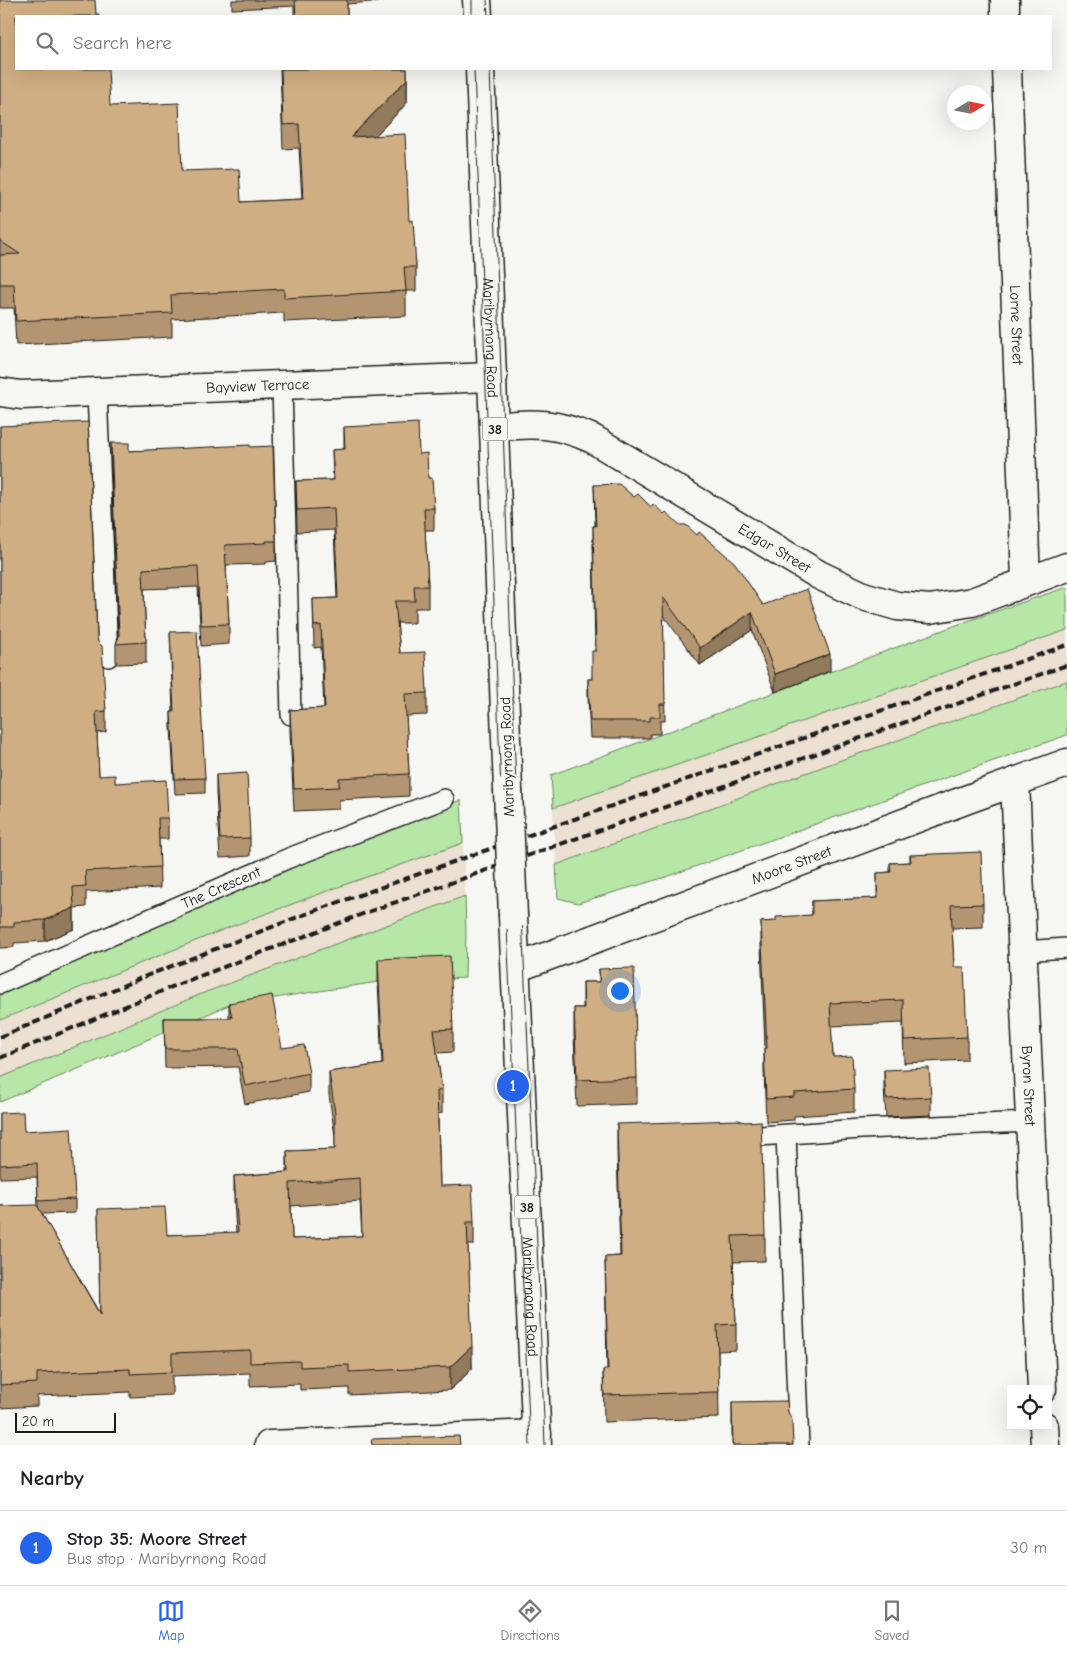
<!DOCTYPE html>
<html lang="en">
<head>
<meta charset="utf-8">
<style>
  :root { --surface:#fff; --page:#f6f6f6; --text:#202124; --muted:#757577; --line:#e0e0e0; --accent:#2563eb }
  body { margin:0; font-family:"Comic Neue",sans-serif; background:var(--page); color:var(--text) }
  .controls { position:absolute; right:15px; bottom:15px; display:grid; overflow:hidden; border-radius:0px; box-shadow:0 5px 20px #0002 }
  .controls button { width:45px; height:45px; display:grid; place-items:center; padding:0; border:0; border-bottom:1px solid var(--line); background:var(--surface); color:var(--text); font:25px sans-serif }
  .compass { position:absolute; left:947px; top:85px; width:45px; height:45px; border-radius:50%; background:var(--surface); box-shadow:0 5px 20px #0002; rotate:80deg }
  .scale { position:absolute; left:15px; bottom:12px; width:101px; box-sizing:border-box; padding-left:5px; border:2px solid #1c1c1c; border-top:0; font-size:14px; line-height:18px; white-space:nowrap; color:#1c1c1c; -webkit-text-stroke:4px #f6f6f2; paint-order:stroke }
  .you { position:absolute; left:619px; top:990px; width:18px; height:18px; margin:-12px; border:4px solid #fff; border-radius:50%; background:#1a73e8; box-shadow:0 0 0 8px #1a73e833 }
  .badge { display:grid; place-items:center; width:32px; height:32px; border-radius:50%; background:var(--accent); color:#fff; font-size:16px; font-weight:700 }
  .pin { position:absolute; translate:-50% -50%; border:2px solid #fff; box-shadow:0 1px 5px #0006 }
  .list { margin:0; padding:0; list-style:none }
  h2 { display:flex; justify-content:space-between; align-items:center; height:65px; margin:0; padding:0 20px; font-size:21px }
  h2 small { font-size:16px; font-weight:400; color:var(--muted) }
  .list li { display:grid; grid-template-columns:32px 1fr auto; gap:15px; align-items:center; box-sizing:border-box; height:75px; padding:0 20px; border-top:1px solid var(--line) }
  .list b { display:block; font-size:19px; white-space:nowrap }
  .list p { margin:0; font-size:16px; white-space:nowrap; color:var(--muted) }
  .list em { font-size:16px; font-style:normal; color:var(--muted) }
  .icon { flex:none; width:28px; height:28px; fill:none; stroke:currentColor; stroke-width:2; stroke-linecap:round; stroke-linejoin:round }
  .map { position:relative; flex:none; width:1067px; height:1445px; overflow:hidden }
  .search { position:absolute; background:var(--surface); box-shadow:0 5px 20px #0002; left:15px; right:15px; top:15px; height:55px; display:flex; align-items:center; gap:12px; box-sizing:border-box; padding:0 18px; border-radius:0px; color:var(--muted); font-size:19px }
  .sheet { height:140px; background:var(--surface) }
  nav { display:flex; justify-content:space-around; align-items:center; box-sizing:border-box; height:70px; border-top:1px solid var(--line); background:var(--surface); font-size:14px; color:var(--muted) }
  nav a { display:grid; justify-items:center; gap:2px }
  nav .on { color:var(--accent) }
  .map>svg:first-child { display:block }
  .built { fill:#ebe0d1 }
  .green { fill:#b7e7a6; stroke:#6a8261 }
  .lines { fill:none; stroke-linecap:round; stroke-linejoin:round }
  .service-casing { stroke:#1c1c1c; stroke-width:22 }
  .minor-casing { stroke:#1c1c1c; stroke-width:31 }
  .tertiary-casing { stroke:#1c1c1c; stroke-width:31 }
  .primary-casing { stroke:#1c1c1c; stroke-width:31 }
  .service { stroke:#f6f6f2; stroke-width:19 }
  .minor { stroke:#f6f6f2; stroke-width:28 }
  .tertiary { stroke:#f6f6f2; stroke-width:28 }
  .primary { stroke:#f6f6f2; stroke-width:28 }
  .tram { stroke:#1c1c1c; stroke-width:1 }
  .rail { stroke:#1c1c1c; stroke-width:4; stroke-dasharray:8 4; stroke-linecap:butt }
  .primary-bridge-casing { stroke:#1c1c1c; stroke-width:31; stroke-linecap:butt }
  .primary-bridge { stroke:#f6f6f2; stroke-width:28 }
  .wall { fill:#b39671; stroke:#1c1c1c; fill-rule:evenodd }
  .shaded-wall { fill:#927a5c; stroke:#1c1c1c }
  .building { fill:#d0ae83; stroke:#1c1c1c; fill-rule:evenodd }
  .labels { text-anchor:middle; stroke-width:4; stroke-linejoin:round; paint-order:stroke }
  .shield { fill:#f6f6f2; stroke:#5d5d5c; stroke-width:1 }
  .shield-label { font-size:14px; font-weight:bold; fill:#1c1c1c }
  .street-label { font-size:15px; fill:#1c1c1c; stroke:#f6f6f2 }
</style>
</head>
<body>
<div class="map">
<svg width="1067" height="1445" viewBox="0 0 1067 1445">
  <rect width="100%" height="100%" fill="#f6f6f2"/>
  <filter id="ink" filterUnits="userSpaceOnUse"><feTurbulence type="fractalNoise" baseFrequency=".02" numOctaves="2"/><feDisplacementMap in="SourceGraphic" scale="10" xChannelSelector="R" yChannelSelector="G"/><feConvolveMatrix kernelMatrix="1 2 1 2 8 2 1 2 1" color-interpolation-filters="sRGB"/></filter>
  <g filter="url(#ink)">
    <g class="built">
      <polygon points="1067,630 1067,681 841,760 556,865 553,808"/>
      <polygon points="463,843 465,896 206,992 0,1078 0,1020 230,927 341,886"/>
    </g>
    <g class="green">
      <polygon points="1067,587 1067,630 553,808 551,775 962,623"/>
      <polygon points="1067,681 1067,735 666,877 578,903 558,898 556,865 841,760"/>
      <polygon points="461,800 463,843 341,886 230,927 0,1020 0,995 249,883"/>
      <polygon points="465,896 466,933 465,978 378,982 229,1005 0,1102 0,1078 206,992"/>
    </g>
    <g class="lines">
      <defs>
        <g id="service">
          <polyline points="282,386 291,715"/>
          <polyline points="97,392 108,657"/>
          <polyline points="1022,951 1067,948"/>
          <path id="s1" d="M0 984 289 858 444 799"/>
          <polyline points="786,1135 799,1445"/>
          <polyline points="744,1137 861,1129 1030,1122"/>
        </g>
        <g id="minor">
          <polyline points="1005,0 1005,16"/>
          <path id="s2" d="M1007 69 1026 581"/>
          <path id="s3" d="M0 392 21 395 97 392 493 377"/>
          <path id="s4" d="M495 427C534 422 557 423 593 439L819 575 863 596 897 606 930 609 972 602 1067 567"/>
          <path id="s5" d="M1015 782 1042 1389"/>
          <polyline points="1044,1426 1045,1445"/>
          <polyline points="269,1445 537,1434"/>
        </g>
        <g id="tertiary">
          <path id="s6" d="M516 968 968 799 1067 763"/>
        </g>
        <g id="primary">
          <polyline points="477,0 478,16"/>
          <path id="s7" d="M480 69 508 790"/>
          <path id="s8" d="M513 916 537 1445"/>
        </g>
      </defs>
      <use href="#service" class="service-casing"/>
      <use href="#minor" class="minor-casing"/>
      <use href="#tertiary" class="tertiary-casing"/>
      <use href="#primary" class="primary-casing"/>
      <use href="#service" class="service"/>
      <use href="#minor" class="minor"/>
      <use href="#tertiary" class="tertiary"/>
      <use href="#primary" class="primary"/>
      <g class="tram">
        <polyline points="472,0 472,16"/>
        <polyline points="487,0 488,16"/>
        <polyline points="474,69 501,792 530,1445"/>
        <polyline points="490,69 516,787 536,1220 545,1445"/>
      </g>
      <g class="rail">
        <polyline points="0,1037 146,976 303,915 1067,645"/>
        <polyline points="0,1058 179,984 368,912 1067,665"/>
      </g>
      <defs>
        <polyline id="primary-bridge" points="508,790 513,916"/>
      </defs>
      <use href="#primary-bridge" class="primary-bridge-casing"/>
      <use href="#primary-bridge" class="primary-bridge"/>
    </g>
    <g class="wall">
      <polygon points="0,0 110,106 182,171 241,202 302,199 299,148 283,149 280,69 407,69 407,103 375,136 409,221 416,267 416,291 406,291 406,316 284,322 284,313 172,319 172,337 16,345 14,308 0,308"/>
      <polygon points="232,0 384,0 384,1 347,4 347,16 294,16 294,6 232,9"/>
      <polygon points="0,426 97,637 106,711 106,732 97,733 99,776 115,783 168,818 168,839 159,839 160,888 86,892 86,907 74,908 74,929 45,941 14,943 14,947 0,948"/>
      <polygon points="344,427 419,454 428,478 434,508 434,530 425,530 428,586 428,608 415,608 415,623 397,623 400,653 427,693 427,715 406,716 409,774 409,796 339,800 339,809 294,811 290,732 290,710 324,708 321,647 314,648 313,599 337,598 334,530 297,532 296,481 333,480 332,450 344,449"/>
      <polygon points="111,443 129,451 250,447 276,541 276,561 266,562 266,564 226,565 229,624 229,644 201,646 198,587 144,589 146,642 146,663 116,664 116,644 118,638 111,464"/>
      <polygon points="594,485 634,497 651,507 763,605 830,671 775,692 752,630 700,665 663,615 665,721 660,721 660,734 650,734 650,738 590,738 588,696 588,679 592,679 595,651 593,543 593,526 595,526"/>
      <polygon points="170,632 205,778 205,793 175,794 171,727 171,712 173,712"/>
      <polygon points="216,775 250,838 250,856 220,858 216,793"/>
      <polygon points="910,855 983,904 983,927 952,928 954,967 967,1037 967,1060 904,1063 903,1023 831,1026 833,1057 854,1089 854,1112 794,1116 794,1120 766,1122 764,1071 764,1048 765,1048 761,945 761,922 776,921 812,915 812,901 877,898 877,873 890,872 890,863 910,862"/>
      <path d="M378 959 453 1029V1052L437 1053 442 1090V1113L438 1114 440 1186 474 1222V1245H468L472 1369 450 1390 349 1395V1388L300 1390V1384L250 1386V1373L172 1376V1395L130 1397V1392L37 1396V1406L0 1408V1206L38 1207 37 1177 0 1178V1113L24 1131 75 1199V1213L42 1214 100 1314 98 1209 167 1235 236 1233 234 1199V1176L287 1172V1151L335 1149V1136L329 1095V1072L382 1064 378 982ZM360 1201 362 1236 292 1239 291 1206Z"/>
      <polygon points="599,969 637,1078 637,1104 577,1106 574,1035 574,1008 583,1008 583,982 599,982"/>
      <polygon points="229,1003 282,1048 309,1073 309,1092 245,1104 238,1067 165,1068 164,1018 229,1018"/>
      <polygon points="884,1070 931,1097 931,1115 886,1117 884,1088"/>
      <polygon points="617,1124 765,1235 765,1261 733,1262 736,1324 736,1350 718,1351 719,1418 604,1422 603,1370 607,1370 605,1257 620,1256 617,1150"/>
      <polygon points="732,1402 788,1412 793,1445 732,1445"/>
    </g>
    <g class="shaded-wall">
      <polygon points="407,79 407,103 351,161 351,137"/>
      <polygon points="752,612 752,630 700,665 700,648"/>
      <polygon points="830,654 830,671 775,692 775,674"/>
      <polygon points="74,908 74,929 45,941 45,920"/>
      <polygon points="472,1346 472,1369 450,1390 450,1367"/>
    </g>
    <g class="building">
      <polygon points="0,0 95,0 96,14 99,14 99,16 16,16 16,69 108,69 110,106 179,103 182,171 239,169 241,202 303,199 299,124 283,125 281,69 407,69 407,79 351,137 405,134 409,221 413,220 416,267 404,267 406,291 284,298 284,289 171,295 172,313 16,321 14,284 0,284 0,255 20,254 0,241"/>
      <polygon points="295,0 347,0 347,16 296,16"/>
      <polygon points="88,422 97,637 98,642 102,646 106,711 96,712 99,776 115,775 115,783 166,780 168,818 158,818 160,867 85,871 86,886 73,887 74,908 45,920 14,922 14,927 0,927 0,426"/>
      <polygon points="418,423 419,454 427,453 428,478 432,478 434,508 424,508 428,586 414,586 415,601 395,601 400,653 425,652 427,693 405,694 409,774 339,778 339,787 294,789 290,710 325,708 321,625 314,626 313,599 338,598 334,508 297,510 296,481 334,480 332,450 345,449 344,427"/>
      <polygon points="111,443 129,443 129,451 250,445 250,447 273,446 276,541 266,541 266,543 225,545 229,624 201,625 198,566 143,569 146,642 116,644 119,636"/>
      <polygon points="619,484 634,497 638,494 651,507 653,504 664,514 666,512 680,525 686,525 697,535 699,532 735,563 763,605 807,589 830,654 775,674 752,612 700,648 663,597 665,704 660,704 660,717 650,717 650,721 590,721 588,679 592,679 592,651 596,651 593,526 596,526 594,485"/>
      <polygon points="197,631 205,778 175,779 171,712 174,712 170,632"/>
      <polygon points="247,773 250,838 220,839 216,775"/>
      <polygon points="981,852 983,904 951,905 954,967 964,967 967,1037 904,1040 903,1000 830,1003 833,1057 852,1056 854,1089 794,1093 794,1097 766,1099 764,1048 767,1048 761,922 776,921 776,917 812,915 812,901 878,898 877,873 891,872 890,863 911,862 910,855"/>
      <path d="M450 956 453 1029 434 1030 442 1090 437 1091 440 1186 472 1185 474 1222H467L472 1346 450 1367 349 1372V1365L300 1367V1361L250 1363V1350L172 1353V1372L130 1374V1369L37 1373V1383L0 1385V1206L37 1205 100 1315 98 1209 165 1207 167 1235 238 1232 234 1176 288 1172 287 1151 335 1149V1113L329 1072 383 1064 378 959ZM360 1178 362 1236 292 1239 290 1183Z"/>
      <polygon points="634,968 637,1078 577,1080 574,1008 584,1008 583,982 600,982 599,969"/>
      <polygon points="272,995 282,1048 304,1045 309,1073 245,1086 238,1049 165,1049 164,1018 232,1018 229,1003"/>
      <polygon points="929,1068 931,1097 886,1099 884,1070"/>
      <polygon points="23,1112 24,1131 71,1128 75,1199 38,1201 37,1163 0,1165 0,1113"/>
      <polygon points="738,1120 745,1122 761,1121 765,1235 732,1236 736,1324 717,1325 719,1392 604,1395 603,1370 608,1370 605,1257 621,1256 617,1124"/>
      <polygon points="787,1401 788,1412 792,1420 793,1445 733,1445 732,1402"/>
      <polygon points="459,1436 460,1445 372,1445 371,1439"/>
    </g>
  </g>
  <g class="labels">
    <g class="shield">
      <rect x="482.5" y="417.5" width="25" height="23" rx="4"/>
      <rect x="514.5" y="1195.5" width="25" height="23" rx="4"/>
    </g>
    <g class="shield-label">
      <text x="495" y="434">38</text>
      <text x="527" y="1212">38</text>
    </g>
    <g class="street-label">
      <text dy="5" stroke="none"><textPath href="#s2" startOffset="256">Lorne Street</textPath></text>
      <text dy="5" stroke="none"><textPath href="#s7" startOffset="269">Maribyrnong Road</textPath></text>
      <text dy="5" stroke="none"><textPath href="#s3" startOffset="258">Bayview Terrace</textPath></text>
      <text dy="5" stroke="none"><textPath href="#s4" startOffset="312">Edgar Street</textPath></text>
      <text transform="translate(507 757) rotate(-92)" y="5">Maribyrnong Road</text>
      <text dy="5" stroke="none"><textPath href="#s6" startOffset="294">Moore Street</textPath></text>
      <text dy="5" stroke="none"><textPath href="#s1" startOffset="241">The Crescent</textPath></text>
      <text dy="5" stroke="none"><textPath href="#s5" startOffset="304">Byron Street</textPath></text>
      <text dy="5" stroke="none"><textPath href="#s8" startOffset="381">Maribyrnong Road</textPath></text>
    </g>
  </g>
</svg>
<div class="controls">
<button><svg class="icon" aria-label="locate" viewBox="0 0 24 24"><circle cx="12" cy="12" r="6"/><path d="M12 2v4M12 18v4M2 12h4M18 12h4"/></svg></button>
</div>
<svg class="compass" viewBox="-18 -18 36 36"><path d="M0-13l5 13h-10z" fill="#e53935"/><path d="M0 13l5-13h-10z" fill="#757577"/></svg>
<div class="scale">20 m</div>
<div class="you"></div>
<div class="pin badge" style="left:513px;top:1086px">1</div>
<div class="search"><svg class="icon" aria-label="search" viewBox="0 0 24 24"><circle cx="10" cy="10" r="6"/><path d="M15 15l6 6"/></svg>Search here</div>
</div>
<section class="sheet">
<h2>Nearby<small></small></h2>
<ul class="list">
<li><span class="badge">1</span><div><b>Stop 35: Moore Street</b><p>Bus stop · Maribyrnong Road</p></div><em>30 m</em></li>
</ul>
</section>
<nav>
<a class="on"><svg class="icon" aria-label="map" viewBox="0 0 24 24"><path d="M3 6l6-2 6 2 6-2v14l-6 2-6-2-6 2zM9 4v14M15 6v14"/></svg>Map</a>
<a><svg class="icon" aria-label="directions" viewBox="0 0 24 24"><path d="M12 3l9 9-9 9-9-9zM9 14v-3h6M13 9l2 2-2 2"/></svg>Directions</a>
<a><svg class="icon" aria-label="saved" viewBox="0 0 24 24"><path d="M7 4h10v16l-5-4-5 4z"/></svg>Saved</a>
</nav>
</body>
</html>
